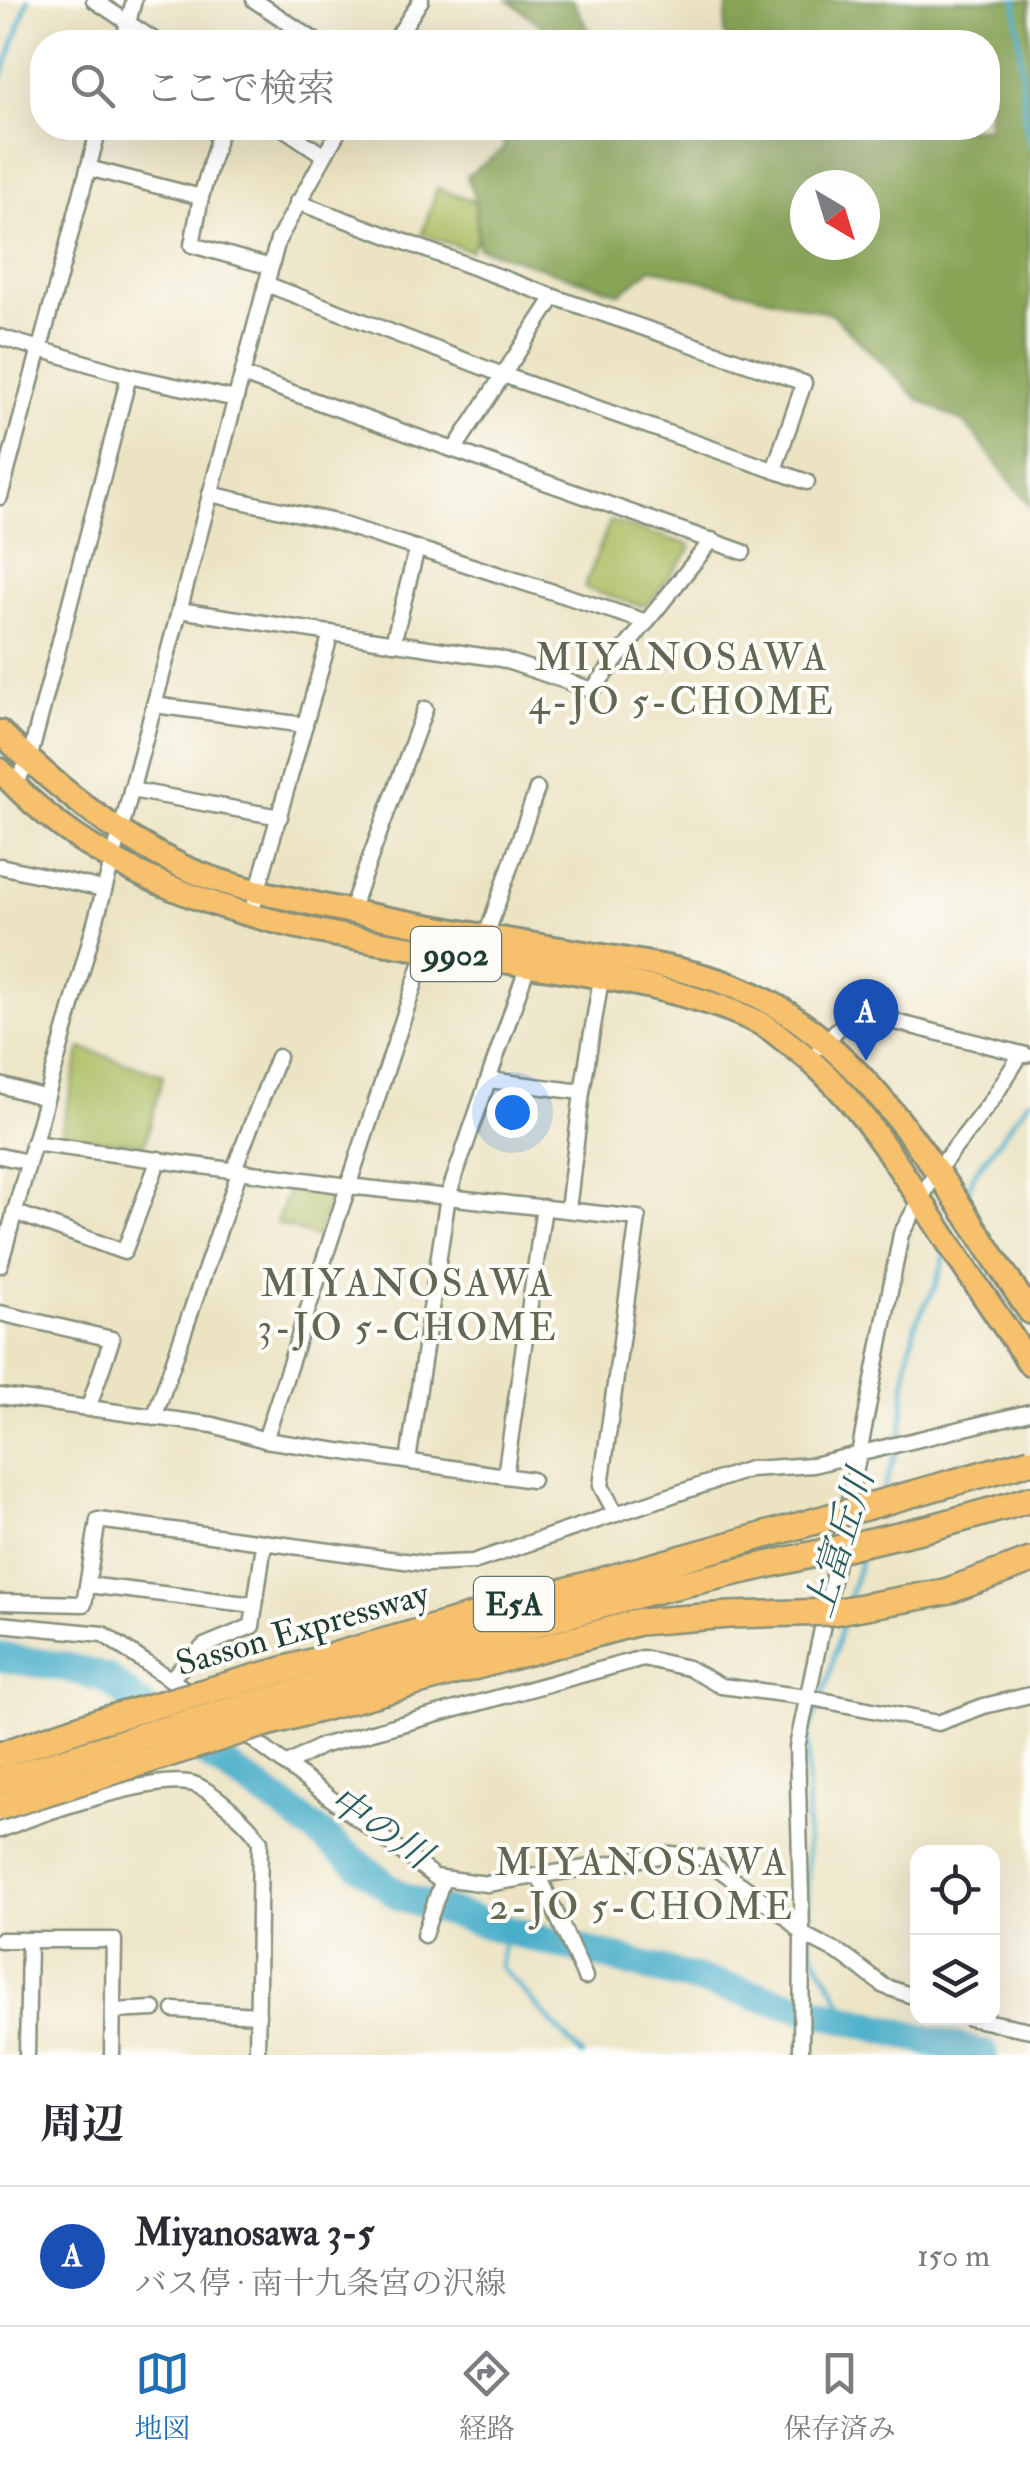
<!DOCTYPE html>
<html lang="ja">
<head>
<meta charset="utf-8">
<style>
  :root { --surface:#fff; --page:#f7f7f7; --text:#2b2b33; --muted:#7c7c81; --line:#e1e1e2; --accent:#1f6fb2 }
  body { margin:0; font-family:"IM FELL Double Pica","Noto Serif JP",serif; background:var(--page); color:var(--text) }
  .controls { position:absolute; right:30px; bottom:30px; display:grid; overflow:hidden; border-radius:20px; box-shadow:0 10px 40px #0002 }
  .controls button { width:90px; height:90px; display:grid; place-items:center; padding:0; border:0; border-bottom:2px solid var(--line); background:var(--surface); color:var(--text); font:50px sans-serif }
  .compass { position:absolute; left:790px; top:170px; width:90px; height:90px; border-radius:50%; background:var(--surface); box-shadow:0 10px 40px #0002; rotate:142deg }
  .you { position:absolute; left:512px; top:1112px; width:35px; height:35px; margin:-25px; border:8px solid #fff; border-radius:50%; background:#1a73e8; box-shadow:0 0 0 15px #1a73e833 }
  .badge { display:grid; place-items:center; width:65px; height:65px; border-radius:50%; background:var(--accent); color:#fff; font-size:32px; font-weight:700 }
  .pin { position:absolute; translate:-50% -82px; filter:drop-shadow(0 2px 5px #0008) }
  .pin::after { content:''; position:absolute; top:52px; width:35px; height:30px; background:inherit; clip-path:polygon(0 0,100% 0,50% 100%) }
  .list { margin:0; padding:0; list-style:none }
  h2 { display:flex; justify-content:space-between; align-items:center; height:130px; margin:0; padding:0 40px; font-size:42px }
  h2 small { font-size:32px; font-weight:400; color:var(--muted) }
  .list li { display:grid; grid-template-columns:65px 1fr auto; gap:30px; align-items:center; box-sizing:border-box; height:140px; padding:0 40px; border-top:2px solid var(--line) }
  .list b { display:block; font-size:38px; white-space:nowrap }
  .list p { margin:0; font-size:32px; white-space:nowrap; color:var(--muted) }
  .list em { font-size:32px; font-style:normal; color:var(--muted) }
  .icon { flex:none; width:55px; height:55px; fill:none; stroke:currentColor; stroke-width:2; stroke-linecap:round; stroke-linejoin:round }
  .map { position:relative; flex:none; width:1030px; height:2055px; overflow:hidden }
  .search { position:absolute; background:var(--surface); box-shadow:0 10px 40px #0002; left:30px; right:30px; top:30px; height:110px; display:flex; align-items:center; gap:25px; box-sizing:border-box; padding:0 35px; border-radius:40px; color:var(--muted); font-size:38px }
  .sheet { height:270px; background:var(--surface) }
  nav { display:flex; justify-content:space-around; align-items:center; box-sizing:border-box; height:140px; border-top:2px solid var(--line); background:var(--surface); font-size:28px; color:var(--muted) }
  nav a { display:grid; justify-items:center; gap:5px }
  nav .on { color:var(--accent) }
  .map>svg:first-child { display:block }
  .green { fill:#abbc60; stroke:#657c4a; stroke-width:2.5 }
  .forest { fill:#88a456; stroke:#547045; stroke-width:2.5; fill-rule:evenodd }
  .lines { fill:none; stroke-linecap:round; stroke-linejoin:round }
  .stream { stroke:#4aaec9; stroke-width:5 }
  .river { stroke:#4aaec9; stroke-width:30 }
  .street-casing { stroke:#86907c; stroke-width:19 }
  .primary-casing { stroke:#86907c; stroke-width:28 }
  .highway-casing { stroke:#86907c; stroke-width:30 }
  .street { stroke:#fff; stroke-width:14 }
  .primary { stroke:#f7c06c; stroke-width:22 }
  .highway { stroke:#f7c06c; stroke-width:25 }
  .highway-bridge-casing { stroke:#86907c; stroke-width:30; stroke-linecap:butt }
  .highway-bridge { stroke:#f7c06c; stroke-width:25 }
  .labels { text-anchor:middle; stroke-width:8; stroke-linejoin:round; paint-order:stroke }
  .shield { fill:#fdfcf7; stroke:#62766e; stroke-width:2.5 }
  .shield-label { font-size:32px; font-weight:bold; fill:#1f3d34 }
  .street-label { font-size:35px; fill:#1f3d34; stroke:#fdfcf7 }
  .neighbourhood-label { font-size:38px; letter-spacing:2.5px; fill:#626754; stroke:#fdfcf7 }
  .water-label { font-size:38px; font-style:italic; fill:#2c5f61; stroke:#fdfcf7 }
</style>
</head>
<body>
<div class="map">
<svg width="1030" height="2055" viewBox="0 0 1030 2055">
  <rect width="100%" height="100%" fill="#fdfcf7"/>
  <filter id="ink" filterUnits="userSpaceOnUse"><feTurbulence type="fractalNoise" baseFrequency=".01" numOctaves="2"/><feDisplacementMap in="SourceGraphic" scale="20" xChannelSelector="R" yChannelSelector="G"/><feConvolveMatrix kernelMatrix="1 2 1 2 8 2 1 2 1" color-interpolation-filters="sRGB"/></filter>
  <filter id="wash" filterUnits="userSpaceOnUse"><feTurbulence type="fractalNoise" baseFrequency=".0048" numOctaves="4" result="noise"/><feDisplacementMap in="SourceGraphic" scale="40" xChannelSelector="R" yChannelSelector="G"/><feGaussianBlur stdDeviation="2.25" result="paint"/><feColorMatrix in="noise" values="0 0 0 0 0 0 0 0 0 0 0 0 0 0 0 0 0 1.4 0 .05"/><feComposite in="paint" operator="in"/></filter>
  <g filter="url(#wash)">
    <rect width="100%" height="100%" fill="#ece3c3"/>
    <g class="green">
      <polygon points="437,188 492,208 470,251 422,234"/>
      <polygon points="610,521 690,545 690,550 648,604 640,606 584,588"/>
      <polygon points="81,1048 163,1075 145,1144 64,1137 62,1127"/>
      <polygon points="290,1185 327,1194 331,1201 317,1238 276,1223"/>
    </g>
    <g class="forest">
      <polygon points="508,0 573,0 594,42 537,42 541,25"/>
      <path d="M728 0H1030V506L966 424 918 399 832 314 652 268 620 293 478 247 475 200 467 176 504 149 503 128H719L736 133 741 128H988V42H734L724 34ZM805 185H865V245H805Z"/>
    </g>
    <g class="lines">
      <g class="stream">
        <polyline points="1016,0 1025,121 1030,145"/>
        <polyline points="0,83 28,0"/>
        <polyline points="965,1201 974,1174 1030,1099"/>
        <polyline points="883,1492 901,1437 907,1363 916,1322 934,1289 946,1254"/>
        <polyline points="848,1602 864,1550"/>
        <polyline points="844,1617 827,1683 808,1734 807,1869 810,1947 852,2020"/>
        <polyline points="506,1930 500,1966 582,2055"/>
      </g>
      <polyline class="river" points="0,1657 65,1667 106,1678 162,1723 285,1807 401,1897 506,1930 984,2055"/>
    </g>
  </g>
  <g filter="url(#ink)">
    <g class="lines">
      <defs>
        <g id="street">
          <polyline points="94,0 157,42"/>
          <polyline points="254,0 317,42"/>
          <polyline points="123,42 134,0"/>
          <polyline points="394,42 421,0"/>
          <polyline points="283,128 323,155"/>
          <polyline points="88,168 201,197 221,128"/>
          <polyline points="201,197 192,245 271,267"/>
          <polyline points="297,202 554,297 804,383 774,470"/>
          <polyline points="266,284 503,375 807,482"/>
          <polyline points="0,337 129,376 236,399"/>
          <polyline points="242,375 743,552"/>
          <polyline points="454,450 554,297"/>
          <polyline points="210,494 331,521 647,622"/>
          <polyline points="0,497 99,128"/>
          <polyline points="179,610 501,659 592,690 712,540"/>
          <polyline points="393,643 417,548"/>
          <polyline points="154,705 305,725"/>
          <polyline points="14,786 29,760 129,376"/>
          <polyline points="131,790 280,817"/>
          <polyline points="0,866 103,889"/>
          <polyline points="349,915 425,709"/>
          <polyline points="250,917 331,633"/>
          <polyline points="486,936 537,789"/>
          <polyline points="820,1047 851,1016 884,1019 1026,1055"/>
          <polyline points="489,1080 582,1092"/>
          <polyline points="0,1085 46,1098"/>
          <polyline points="33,1143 348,1186 638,1218 601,1486 616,1514"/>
          <polyline points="0,1156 28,1162"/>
          <polyline points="234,1169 278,1057"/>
          <polyline points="568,1210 582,1092 602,973"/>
          <polyline points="14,1212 124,1252 159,1159"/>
          <polyline points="0,1265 120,833 278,240 340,128"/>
          <polyline points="0,1313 112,1339 88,1409"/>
          <polyline points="0,1396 213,1425 265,1440 532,1480"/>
          <polyline points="154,1418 240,1170"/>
          <polyline points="265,1440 427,946"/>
          <polyline points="408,1461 448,1196 530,959"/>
          <polyline points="505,1476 544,1207"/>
          <polyline points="87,1585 255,1605"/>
          <polyline points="0,1602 84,1604 98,1520 427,1564 473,1562 750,1469 813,1465 1030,1412"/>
          <polyline points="0,1624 103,1634 195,1696"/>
          <polyline points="171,1678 204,1646 252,1626 264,1544"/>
          <polyline points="240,1730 435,1877 487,1884 671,1854 703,1858 787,1917 802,1934 843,1955 884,1986 918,1998"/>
          <polyline points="286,1765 321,1746 643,1658 688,1668 721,1686 807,1697 938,1723 984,1706 1030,1695"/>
          <path d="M0 1830C42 1813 146 1777 189 1783 207 1785 251 1825 260 1841L257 2055"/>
          <polyline points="539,1876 585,1977"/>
          <polyline points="424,1935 443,1879"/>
          <polyline points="0,1940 114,1940 112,2055"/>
          <polyline points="174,2010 258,2015"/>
          <polyline points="113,2011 154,2009"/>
          <polyline points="969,2018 1030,2030"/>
          <polyline points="27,2055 29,1940"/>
          <polyline points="801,2055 802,1934 797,1747 859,1454 901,1234 936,1172 992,1100 1021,1054"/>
        </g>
        <g id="primary">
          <path d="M0 732C54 785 112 833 181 866 224 886 273 895 319 905 403 923 488 937 572 951 645 963 726 971 789 1014 895 1087 959 1208 1030 1312"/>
          <path d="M0 770C139 925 356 938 549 968 616 979 698 993 760 1023 771 1028 781 1038 791 1045 858 1095 900 1170 946 1239 973 1281 1002 1322 1030 1364"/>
        </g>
        <g id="highway">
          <polyline points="1008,1506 1030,1499"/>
          <polyline points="945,1592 1030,1561"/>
        </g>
      </defs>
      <use href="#street" class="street-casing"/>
      <use href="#primary" class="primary-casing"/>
      <use href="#highway" class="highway-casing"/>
      <use href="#street" class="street"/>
      <use href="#primary" class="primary"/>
      <use href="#highway" class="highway"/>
      <defs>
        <g id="highway-bridge">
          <polyline points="0,1755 100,1721 1030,1461"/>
          <polyline points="0,1781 145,1735 648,1592 929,1528 1008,1506"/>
          <polyline points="0,1807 260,1725 639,1622 729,1615 833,1612 945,1592"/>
        </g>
      </defs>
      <use href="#highway-bridge" class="highway-bridge-casing"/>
      <use href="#highway-bridge" class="highway-bridge"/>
    </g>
  </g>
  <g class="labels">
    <g class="shield">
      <rect x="411" y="927" width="90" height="54" rx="8"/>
      <rect x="474" y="1577" width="80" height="54" rx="8"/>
    </g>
    <g class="shield-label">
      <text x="456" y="965">9902</text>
      <text x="514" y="1615">E5A</text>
    </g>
    <g class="street-label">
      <text transform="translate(302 1628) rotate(-16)" y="12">Sasson Expressway</text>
    </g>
    <g class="neighbourhood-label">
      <text x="682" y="670">MIYANOSAWA<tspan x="682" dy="44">4-JO 5-CHOME</tspan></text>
      <text x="408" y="1296">MIYANOSAWA<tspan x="408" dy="44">3-JO 5-CHOME</tspan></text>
      <text x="642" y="1875">MIYANOSAWA<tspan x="642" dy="44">2-JO 5-CHOME</tspan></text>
    </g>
    <g class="water-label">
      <text transform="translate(839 1543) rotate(-73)" y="13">上富丘川</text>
      <text transform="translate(380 1827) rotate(34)" y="13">中の川</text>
    </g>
  </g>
</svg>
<div class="controls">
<button><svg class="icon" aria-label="locate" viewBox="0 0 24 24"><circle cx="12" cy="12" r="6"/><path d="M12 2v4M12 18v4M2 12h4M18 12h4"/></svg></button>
<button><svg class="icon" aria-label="layers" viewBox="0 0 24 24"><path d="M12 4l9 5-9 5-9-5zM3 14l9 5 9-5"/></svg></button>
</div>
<svg class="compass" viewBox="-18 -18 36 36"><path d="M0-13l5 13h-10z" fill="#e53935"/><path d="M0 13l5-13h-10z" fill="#7c7c81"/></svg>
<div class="you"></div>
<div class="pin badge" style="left:866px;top:1061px;background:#1a4fb4">A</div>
<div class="search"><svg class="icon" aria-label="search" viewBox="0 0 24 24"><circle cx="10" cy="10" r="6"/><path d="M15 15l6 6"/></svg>ここで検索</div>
</div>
<section class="sheet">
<h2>周辺<small></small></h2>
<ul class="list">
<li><span class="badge" style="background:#1a4fb4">A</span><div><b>Miyanosawa 3-5</b><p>バス停 · 南十九条宮の沢線</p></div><em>150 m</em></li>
</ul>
</section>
<nav>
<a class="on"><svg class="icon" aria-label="map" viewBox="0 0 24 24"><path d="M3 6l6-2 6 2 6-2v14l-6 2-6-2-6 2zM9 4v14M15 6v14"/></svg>地図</a>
<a><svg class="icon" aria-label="directions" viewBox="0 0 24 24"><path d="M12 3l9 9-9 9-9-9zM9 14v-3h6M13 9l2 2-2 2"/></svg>経路</a>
<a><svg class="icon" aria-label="saved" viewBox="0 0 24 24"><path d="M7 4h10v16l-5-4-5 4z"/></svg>保存済み</a>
</nav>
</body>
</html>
